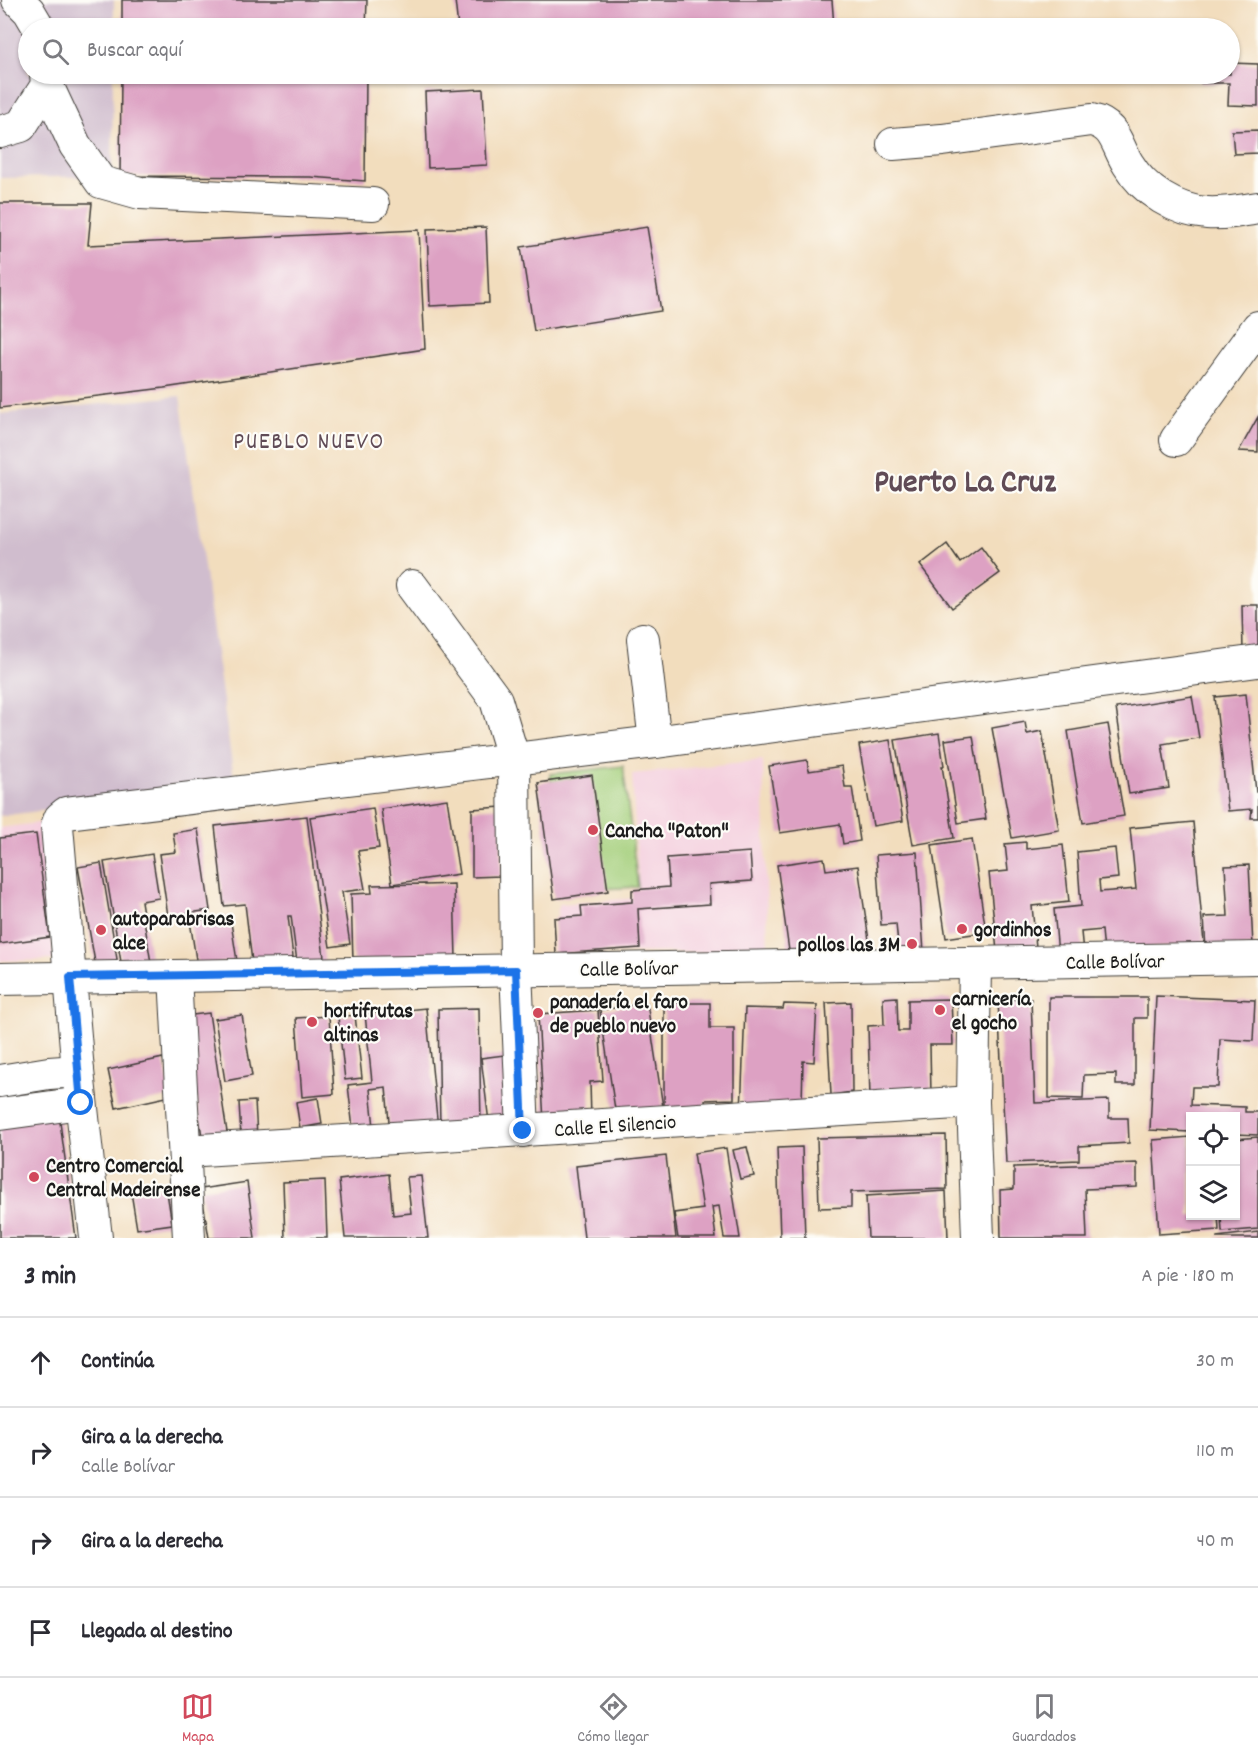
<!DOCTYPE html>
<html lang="es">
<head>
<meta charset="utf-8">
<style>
  :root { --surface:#fff; --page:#f7f7f7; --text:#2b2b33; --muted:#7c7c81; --line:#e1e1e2; --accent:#d1495b }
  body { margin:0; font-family:Dekko,sans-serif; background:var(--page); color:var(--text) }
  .controls { position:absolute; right:18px; bottom:18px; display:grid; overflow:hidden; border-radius:0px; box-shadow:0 2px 4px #0004 }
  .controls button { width:54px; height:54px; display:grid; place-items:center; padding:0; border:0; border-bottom:2px solid var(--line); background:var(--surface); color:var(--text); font:30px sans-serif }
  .stop { position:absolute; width:18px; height:18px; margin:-14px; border:4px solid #1a73e8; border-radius:50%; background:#fff }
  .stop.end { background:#1a73e8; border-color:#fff; box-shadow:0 2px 6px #0008 }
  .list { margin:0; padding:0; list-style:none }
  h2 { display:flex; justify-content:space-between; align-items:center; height:78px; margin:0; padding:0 24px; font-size:26px }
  h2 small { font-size:20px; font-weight:400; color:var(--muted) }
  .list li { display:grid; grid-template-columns:39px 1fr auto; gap:18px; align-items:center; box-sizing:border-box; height:90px; padding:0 24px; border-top:2px solid var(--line) }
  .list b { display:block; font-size:22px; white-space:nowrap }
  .list p { margin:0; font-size:20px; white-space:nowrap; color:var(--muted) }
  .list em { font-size:20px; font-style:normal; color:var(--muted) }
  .icon { flex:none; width:33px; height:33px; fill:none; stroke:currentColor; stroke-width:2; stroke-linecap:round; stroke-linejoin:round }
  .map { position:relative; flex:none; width:1258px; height:1238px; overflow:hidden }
  .search { position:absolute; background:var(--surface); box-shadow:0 2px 4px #0004; left:18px; right:18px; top:18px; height:66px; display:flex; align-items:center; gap:15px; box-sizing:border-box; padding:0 21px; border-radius:33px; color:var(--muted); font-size:22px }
  .sheet { height:438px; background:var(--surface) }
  nav { display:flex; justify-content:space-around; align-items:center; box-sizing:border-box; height:84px; border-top:2px solid var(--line); background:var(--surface); font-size:16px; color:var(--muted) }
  nav a { display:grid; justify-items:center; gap:3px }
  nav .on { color:var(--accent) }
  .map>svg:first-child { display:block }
  .built { fill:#f4cfde }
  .industrial { fill:#d0bdce }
  .green { fill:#a4cf7c; stroke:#60764c; stroke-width:1.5 }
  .building { fill:#dda1c3 }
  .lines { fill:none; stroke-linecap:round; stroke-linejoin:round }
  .minor-casing { stroke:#3c3934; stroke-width:34 }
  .minor { stroke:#fff; stroke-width:32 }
  .route { stroke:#1a73e8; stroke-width:8 }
  .poi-dot { fill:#d1495b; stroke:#fdfcf7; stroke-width:2 }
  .labels { text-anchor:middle; stroke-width:4.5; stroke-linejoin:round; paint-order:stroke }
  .poi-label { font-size:21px; font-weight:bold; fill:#1c1c1c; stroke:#fdfcf7; text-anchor:start }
  .street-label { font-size:21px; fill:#1c1c1c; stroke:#fdfcf7 }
  .quarter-label { font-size:24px; letter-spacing:1.5px; fill:#604b56; stroke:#fdfcf7 }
  .town-label { font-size:33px; font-weight:bold; fill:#604b56; stroke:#fdfcf7 }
</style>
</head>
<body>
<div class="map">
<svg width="1258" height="1238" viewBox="0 0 1258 1238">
  <rect width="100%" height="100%" fill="#fdfcf7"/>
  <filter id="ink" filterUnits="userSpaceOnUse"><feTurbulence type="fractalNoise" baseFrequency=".0167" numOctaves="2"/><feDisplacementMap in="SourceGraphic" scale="12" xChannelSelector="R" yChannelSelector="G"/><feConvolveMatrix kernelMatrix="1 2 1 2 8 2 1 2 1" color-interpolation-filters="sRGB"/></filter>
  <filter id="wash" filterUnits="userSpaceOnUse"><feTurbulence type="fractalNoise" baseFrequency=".008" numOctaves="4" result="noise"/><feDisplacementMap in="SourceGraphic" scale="24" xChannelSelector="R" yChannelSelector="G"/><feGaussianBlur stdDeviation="1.35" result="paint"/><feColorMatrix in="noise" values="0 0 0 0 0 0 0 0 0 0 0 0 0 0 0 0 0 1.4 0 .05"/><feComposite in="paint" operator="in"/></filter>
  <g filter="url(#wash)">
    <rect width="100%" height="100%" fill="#f2ddbd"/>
    <g class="built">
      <polygon points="763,760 768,953 552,952 559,904 639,898 632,774"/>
      <polygon points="45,822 54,960 0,961 0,828"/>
    </g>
    <g class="industrial">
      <polygon points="0,0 114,0 114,28 28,28 28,74 113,74 112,176 0,178"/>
      <polygon points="180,396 235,786 0,816 0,414"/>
    </g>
    <polygon class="green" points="623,766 638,887 562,891 550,774"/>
    <g id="blocks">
      <g class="building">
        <polygon points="122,0 367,0 366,28 122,28"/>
        <polygon points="455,0 832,0 834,27 766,28 458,28"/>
        <polygon points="1230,63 1258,64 1258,106 1228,105 1229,83 1201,83 1201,74 1230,74"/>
        <polygon points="121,74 366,74 365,181 310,177 120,176"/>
        <polygon points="483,89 487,165 428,168 425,92"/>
        <polygon points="1258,130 1258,153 1234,154 1232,131"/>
        <polygon points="0,203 92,203 88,245 419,230 425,349 164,388 0,408"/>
        <polygon points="486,227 489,303 430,306 427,229"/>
        <polygon points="647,227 661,311 534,331 521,247"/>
        <polygon points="1258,417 1258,452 1239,451"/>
        <polygon points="947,544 960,563 981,547 1000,573 952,608 920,565"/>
        <polygon points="1242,605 1258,605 1258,653 1243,653"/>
        <polygon points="1246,694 1256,792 1258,792 1258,818 1251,818 1252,809 1228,811 1215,697"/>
        <polygon points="1192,696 1199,738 1162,744 1169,788 1129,794 1116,708"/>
        <polygon points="1025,722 1027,734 1042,731 1059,830 1012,838 992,728"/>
        <polygon points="1108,724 1124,816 1083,823 1068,731"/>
        <polygon points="939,733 944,766 942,766 954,838 913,845 895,740"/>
        <polygon points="973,736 986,819 958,823 945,740"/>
        <polygon points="890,740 903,821 873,826 859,745"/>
        <polygon points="807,760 809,771 842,766 845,787 852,787 860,841 843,844 840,824 780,833 769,766"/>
        <polygon points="592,775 608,891 554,899 538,783"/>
        <polygon points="447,799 459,874 392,884 381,809"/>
        <polygon points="502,807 501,876 472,877 472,809"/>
        <polygon points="373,808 379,848 358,851 365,889 342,892 350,944 330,947 310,817"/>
        <polygon points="307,816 325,966 298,970 291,916 288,916 294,965 253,970 245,904 224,906 215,826"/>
        <polygon points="1193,822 1204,944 1104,952 1102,930 1081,932 1083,952 1058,954 1054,909 1081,906 1077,852 1115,848 1118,878 1099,880 1100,892 1136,889 1130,828"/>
        <polygon points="198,829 210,910 168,916 159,854 176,852 173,833"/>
        <polygon points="36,834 50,937 0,944 0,838"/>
        <polygon points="972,839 986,932 946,938 932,845"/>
        <polygon points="1026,842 1026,849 1063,845 1069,902 1032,906 1036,947 997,951 989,873 1008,871 1005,844"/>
        <polygon points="750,852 752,881 709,884 710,904 638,909 640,948 556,954 554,918 582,916 581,906 632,902 632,890 669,887 667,858"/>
        <polygon points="917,852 924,952 899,954 896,924 881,925 876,855"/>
        <polygon points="152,854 159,898 141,901 151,963 122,968 104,862"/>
        <polygon points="824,858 826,870 858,866 870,947 790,958 777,865"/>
        <polygon points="101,863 118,965 96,968 78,867"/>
        <polygon points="1249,865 1253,946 1206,949 1204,917 1228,916 1225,866"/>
        <polygon points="425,884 425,885 454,884 456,959 353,961 351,894 372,893 371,885"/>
        <polygon points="230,916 237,961 197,966 190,921"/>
        <polygon points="1156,996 1255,1000 1253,1041 1220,1039 1218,1087 1192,1087 1191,1105 1245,1107 1245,1112 1258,1112 1258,1135 1236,1134 1236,1116 1190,1116 1190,1132 1150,1130"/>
        <polygon points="897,997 898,1031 908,1031 908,1000 951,999 953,1045 930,1045 931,1096 870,1098 868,1026 884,1025 883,998"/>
        <polygon points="1049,997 1147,997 1147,1018 1135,1018 1135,1085 1116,1085 1116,1074 1084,1075 1083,1099 1049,1098"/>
        <polygon points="1031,999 1035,1103 1109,1100 1109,1118 1128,1118 1129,1143 1079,1146 1079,1160 1006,1163 998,1000"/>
        <polygon points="851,1002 852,1092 831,1095 826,1003"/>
        <polygon points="647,1003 663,1107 616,1116 600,1010"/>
        <polygon points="664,1003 710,1003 710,1028 734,1028 734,1099 705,1100 706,1112 664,1112"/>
        <polygon points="784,1004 817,1005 814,1062 803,1061 802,1104 741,1113 745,1008 783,1009"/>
        <polygon points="426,1008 438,1128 390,1134 386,1087 370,1089 374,1127 353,1129 348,1085 372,1082 365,1014"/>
        <polygon points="479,1008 481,1127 440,1128 438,1009"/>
        <polygon points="598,1010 603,1081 590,1082 591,1119 544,1122 538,1014"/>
        <polygon points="209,1013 228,1139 203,1143 184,1016"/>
        <polygon points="242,1015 252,1076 225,1081 215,1019"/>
        <polygon points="355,1015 362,1078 345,1080 338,1017"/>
        <polygon points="329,1016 334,1094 302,1097 296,1018"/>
        <polygon points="504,1055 513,1127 490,1130 481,1058"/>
        <polygon points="163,1058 171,1096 116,1108 108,1070"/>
        <polygon points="318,1098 322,1124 300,1128 296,1102"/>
        <polygon points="255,1101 257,1136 241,1137 239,1102"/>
        <polygon points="58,1108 76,1238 0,1238 0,1116"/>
        <polygon points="946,1135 947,1189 851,1192 851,1207 819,1208 817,1138"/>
        <polygon points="1190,1137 1190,1216 1218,1216 1219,1230 1159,1234 1153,1140"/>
        <polygon points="1258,1137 1258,1229 1222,1232 1221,1216 1236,1216 1236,1139"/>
        <polygon points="747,1147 754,1176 740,1179 733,1150"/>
        <polygon points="802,1147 805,1238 780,1238 777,1148"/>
        <polygon points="726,1148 740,1238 724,1238 719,1206 712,1207 716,1238 678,1238 674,1213 703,1209 694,1153"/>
        <polygon points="666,1156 676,1238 584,1238 576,1166"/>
        <polygon points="1137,1163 1137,1187 1085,1189 1087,1238 1001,1238 1000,1190 1014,1189 1014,1167"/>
        <polygon points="389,1174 393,1215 411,1213 407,1177 421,1176 428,1238 345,1238 339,1180"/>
        <polygon points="325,1180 327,1238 285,1238 283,1182"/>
        <polygon points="247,1182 255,1238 209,1238 201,1189"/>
        <polygon points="166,1186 172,1224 137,1229 131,1192"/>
        <polygon points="946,1191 948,1238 868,1238 866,1196"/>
        <polygon points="1258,1232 1258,1238 1217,1238 1217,1237"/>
      </g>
    </g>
  </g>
  <g filter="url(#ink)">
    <use href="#blocks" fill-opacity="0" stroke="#3c3934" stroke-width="1.5"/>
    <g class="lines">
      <defs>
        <g id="minor">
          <polyline points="18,0 29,11 39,28"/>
          <polyline points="47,85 75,145 101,182 140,193 373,204"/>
          <polyline points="0,132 21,126 47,85 46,74"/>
          <path d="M893 144 942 140 1091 120C1116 125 1116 145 1128 164 1144 191 1176 211 1207 213 1224 214 1241 211 1258 208"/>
          <polyline points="1176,440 1258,327"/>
          <polyline points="412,586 496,700 514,760 516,970 523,1131"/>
          <polyline points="643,639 655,742"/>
          <polyline points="975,963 973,1102 978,1238"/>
          <polyline points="175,976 189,1238"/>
          <polyline points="0,979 1258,958"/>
          <polyline points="0,1081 49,1073 78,1071"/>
          <polyline points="0,1114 81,1103"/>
          <polyline points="185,1151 973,1102"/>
          <polyline points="96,1238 78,1071 57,826 60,818 66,813 655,742 1258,661"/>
        </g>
      </defs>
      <use href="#minor" class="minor-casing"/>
      <use href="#minor" class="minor"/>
    </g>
  </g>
  <g class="lines" filter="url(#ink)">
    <polyline class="route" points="81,1103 70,977 516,970 523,1131"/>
  </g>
  <g class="poi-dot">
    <circle cx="593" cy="830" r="6"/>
    <circle cx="962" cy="929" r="6"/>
    <circle cx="101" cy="930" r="6"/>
    <circle cx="912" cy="944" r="6"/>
    <circle cx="940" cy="1010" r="6"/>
    <circle cx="538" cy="1013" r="6"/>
    <circle cx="312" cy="1022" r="6"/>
    <circle cx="34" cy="1177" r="6"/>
  </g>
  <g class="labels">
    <g class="poi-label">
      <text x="605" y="837">Cancha "Paton"</text>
      <text x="113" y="925">autoparabrisas<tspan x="113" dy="24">alce</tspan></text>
      <text x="974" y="936">gordinhos</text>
      <text x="900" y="951" text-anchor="end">pollos las 3M</text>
      <text x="952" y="1005">carnicería<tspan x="952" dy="24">el gocho</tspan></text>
      <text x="550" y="1008">panadería el faro<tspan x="550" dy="24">de pueblo nuevo</tspan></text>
      <text x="324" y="1017">hortifrutas<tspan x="324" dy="24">altinas</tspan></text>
      <text x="46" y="1172">Centro Comercial<tspan x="46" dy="24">Central Madeirense</tspan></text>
    </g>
    <g class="street-label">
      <text transform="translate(1115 961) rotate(-1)" y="7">Calle Bolívar</text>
      <text transform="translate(629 968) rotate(-1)" y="7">Calle Bolívar</text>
      <text transform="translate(615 1125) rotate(-4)" y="7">Calle El Silencio</text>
    </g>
    <g class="quarter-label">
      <text x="309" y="448">PUEBLO NUEVO</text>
    </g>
    <g class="town-label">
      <text x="965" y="491">Puerto La Cruz</text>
    </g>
  </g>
</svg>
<div class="controls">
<button><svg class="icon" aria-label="locate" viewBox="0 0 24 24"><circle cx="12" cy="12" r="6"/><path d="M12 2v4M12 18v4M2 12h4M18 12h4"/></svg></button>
<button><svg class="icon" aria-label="layers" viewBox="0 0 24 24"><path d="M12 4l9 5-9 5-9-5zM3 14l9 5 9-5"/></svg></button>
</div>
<div class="stop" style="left:81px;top:1103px"></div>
<div class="stop end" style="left:523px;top:1131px"></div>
<div class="search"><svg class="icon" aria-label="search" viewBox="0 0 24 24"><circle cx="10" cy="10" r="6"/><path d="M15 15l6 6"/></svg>Buscar aquí</div>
</div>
<section class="sheet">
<h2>3 min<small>A pie · 180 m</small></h2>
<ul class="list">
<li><svg class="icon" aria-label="ahead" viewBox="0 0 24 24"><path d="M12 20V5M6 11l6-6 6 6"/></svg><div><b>Continúa</b></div><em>30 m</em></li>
<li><svg class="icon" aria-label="right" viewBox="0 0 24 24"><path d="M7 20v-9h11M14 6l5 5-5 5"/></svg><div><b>Gira a la derecha</b><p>Calle Bolívar</p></div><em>110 m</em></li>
<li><svg class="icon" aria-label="right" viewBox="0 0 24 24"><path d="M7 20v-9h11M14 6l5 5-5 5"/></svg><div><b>Gira a la derecha</b></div><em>40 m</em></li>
<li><svg class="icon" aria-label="arrive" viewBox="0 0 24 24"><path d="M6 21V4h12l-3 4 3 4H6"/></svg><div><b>Llegada al destino</b></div></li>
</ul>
</section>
<nav>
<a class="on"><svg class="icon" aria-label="map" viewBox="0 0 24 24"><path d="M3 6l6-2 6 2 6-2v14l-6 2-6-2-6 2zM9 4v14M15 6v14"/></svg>Mapa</a>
<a><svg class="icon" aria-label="directions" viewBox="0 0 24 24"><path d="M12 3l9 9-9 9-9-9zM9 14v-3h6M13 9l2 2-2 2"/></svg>Cómo llegar</a>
<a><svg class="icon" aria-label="saved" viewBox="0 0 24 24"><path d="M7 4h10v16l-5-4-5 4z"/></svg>Guardados</a>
</nav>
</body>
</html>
